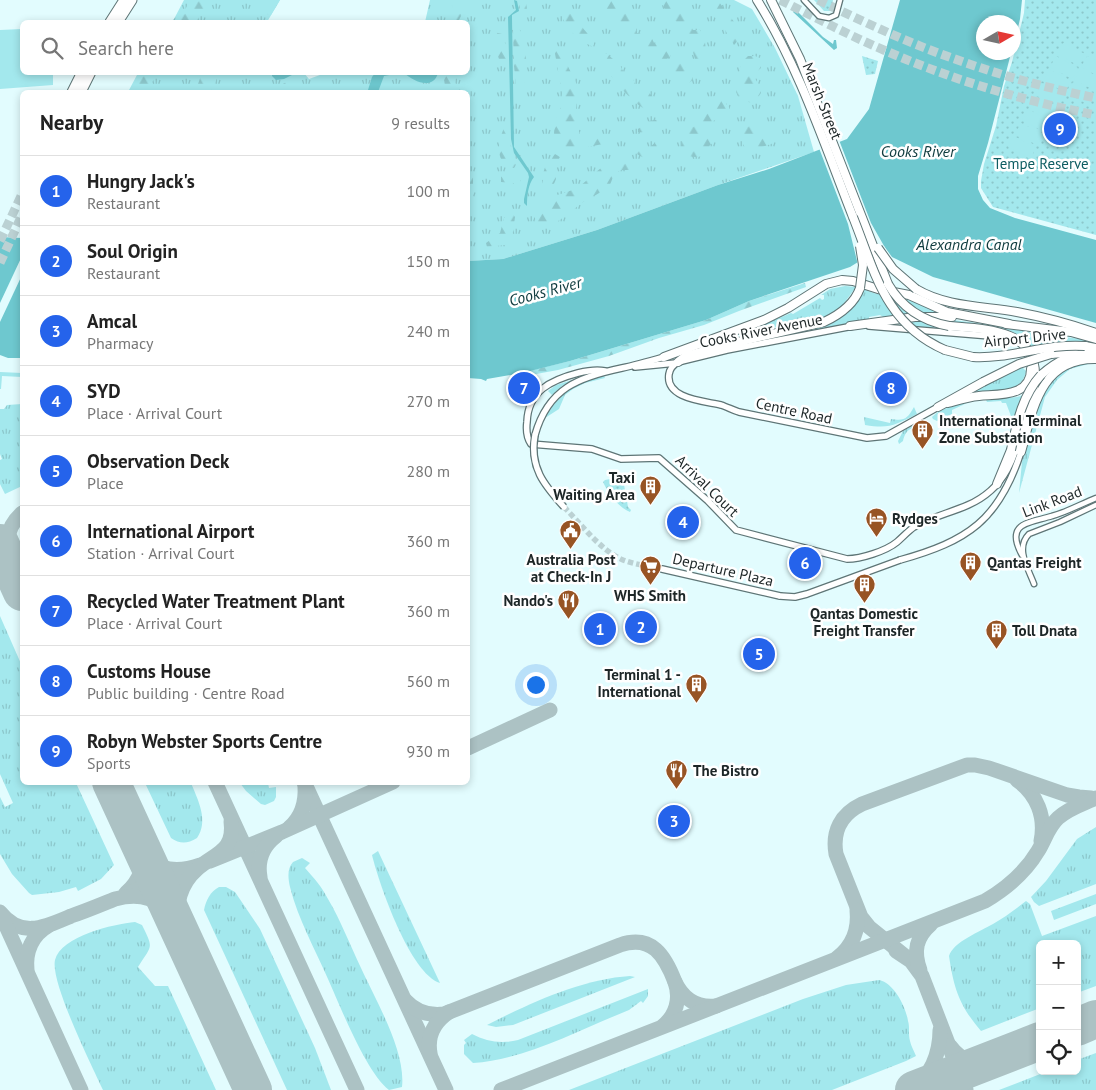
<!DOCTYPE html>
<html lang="en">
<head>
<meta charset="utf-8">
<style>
  :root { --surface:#fff; --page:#f6f6f6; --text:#222; --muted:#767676; --line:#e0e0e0; --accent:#2563eb }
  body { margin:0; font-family:"PT Sans",sans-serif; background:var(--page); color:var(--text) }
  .controls { position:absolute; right:15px; bottom:15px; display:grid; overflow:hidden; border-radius:8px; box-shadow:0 2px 8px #0003 }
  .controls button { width:45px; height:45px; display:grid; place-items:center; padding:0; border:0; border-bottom:1px solid var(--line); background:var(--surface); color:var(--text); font:25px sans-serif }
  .compass { position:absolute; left:976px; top:15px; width:45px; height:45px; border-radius:50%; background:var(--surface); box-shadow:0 2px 8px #0003; rotate:81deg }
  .you { position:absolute; left:535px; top:684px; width:18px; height:18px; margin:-12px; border:4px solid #fff; border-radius:50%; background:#1a73e8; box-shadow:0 0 0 8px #1a73e833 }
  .badge { display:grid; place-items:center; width:32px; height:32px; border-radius:50%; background:var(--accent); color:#fff; font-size:16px; font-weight:700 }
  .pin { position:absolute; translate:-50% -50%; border:2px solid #fff; box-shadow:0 1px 5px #0006 }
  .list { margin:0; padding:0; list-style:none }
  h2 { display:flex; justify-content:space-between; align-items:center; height:65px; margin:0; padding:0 20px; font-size:21px }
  h2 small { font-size:16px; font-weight:400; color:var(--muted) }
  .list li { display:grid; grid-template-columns:32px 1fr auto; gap:15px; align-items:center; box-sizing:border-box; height:70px; padding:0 20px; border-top:1px solid var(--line) }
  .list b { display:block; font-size:19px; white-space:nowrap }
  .list p { margin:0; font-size:16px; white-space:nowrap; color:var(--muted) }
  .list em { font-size:16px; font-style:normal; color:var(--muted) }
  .icon { flex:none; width:28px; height:28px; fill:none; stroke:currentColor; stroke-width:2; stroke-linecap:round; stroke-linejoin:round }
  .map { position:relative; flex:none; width:1096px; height:1090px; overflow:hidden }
  .search { position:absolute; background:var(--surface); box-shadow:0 2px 8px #0003; left:20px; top:20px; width:450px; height:55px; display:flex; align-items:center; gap:12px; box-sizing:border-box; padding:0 18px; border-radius:8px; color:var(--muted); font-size:19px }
  .panel { position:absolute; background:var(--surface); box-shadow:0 2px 8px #0003; left:20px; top:90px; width:450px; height:695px; border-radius:8px }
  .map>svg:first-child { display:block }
  .grass { fill:url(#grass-tufts) }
  .forest { fill:url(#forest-firs) }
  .park { fill:url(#park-dots) }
  .pitch { fill:#a3e8ed }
  .water { fill:#6ec8cf }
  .pier { fill:#e2fcfe }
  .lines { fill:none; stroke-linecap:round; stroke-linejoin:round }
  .taxiway { stroke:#acc2c4; stroke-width:15 }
  .runway { stroke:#acc2c4; stroke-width:38 }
  .tertiary-tunnel { stroke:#bbd1d3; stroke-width:5.5; stroke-dasharray:5.5 3; stroke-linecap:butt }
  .motorway-tunnel { stroke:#bbd1d3; stroke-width:9; stroke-dasharray:9 4.5; stroke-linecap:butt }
  .minor-casing { stroke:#5e7576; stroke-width:7 }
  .tertiary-casing { stroke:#5e7576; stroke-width:8 }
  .primary-casing { stroke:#5e7576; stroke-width:10 }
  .trunk-casing { stroke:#5e7576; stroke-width:10 }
  .motorway-casing { stroke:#5e7576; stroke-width:11 }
  .minor { stroke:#fff; stroke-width:4.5 }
  .tertiary { stroke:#fff; stroke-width:5.5 }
  .primary { stroke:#fff; stroke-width:8 }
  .trunk { stroke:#fff; stroke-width:8 }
  .motorway { stroke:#fff; stroke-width:9 }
  .tertiary-bridge-casing { stroke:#5e7576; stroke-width:8; stroke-linecap:butt }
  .primary-bridge-casing { stroke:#5e7576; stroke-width:10; stroke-linecap:butt }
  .trunk-bridge-casing { stroke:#5e7576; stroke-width:10; stroke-linecap:butt }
  .tertiary-bridge { stroke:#fff; stroke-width:5.5 }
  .primary-bridge { stroke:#fff; stroke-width:8 }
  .trunk-bridge { stroke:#fff; stroke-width:8 }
  .labels { text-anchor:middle; stroke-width:5; stroke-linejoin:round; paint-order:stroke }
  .street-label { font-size:15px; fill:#1d2627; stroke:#fff }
  .park-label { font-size:15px; fill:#0e5d62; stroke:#fff }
  .poi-label { font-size:15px; font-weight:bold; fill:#1d2627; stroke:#fff; text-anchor:start }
  .water-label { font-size:16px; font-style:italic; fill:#0f3b3e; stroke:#fff }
</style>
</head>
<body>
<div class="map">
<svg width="1096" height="1090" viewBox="0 0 1096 1090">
  <defs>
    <pattern id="grass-tufts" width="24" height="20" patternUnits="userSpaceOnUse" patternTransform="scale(1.25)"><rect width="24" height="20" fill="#a3e8ed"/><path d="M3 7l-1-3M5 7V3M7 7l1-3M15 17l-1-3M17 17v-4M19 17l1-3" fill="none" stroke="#8cc7cb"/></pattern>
    <pattern id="forest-firs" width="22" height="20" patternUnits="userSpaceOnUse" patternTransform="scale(1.25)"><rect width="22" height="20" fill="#a3e8ed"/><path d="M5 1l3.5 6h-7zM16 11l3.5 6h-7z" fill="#8cc7cb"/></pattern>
    <pattern id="park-dots" width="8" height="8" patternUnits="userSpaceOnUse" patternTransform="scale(1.25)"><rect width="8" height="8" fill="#a3e8ed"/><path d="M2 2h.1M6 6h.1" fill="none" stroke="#8cc7cb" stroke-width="1.8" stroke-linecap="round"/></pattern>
  </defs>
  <rect width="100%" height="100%" fill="#e2fcfe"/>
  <g class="grass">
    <polygon points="184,0 280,0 267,22 170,22 174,19"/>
    <polygon points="430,0 734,0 752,9 775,48 798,96 814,152 718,185 597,230 503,259 468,261 468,92 128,92 138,73 303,72 309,79 328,72 468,72 468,22 425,22"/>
    <polygon points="845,286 856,287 842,306 843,308 829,316 760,331 758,327 791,313 793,314 820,298 822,300 824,299 824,295 821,295 830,289"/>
    <path d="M863 289C880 297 893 295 910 299 918 301 927 308 935 311L934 314 885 318 880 315 869 317V320L813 330C818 327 823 326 828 324 845 318 858 306 863 289Z"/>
    <path d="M913 320H953L1024 329 1026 332 1088 340 1096 342V345L1031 348C1027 343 1022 338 1017 334 998 324 972 325 951 322L950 330 900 327 901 322Z"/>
    <polygon points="1096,362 1070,369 1057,380 1045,397 1019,493 1022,462 1040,398 1052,381 1066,369 1077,365"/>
    <path d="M1022 367 1026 371C1023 394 991 392 973 394L972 392Z"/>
    <polygon points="0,372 22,373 22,377 2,376 1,389 0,389"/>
    <path d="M604 376 605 378 585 383 573 389 565 395 559 409 545 418C559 393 577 382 604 376Z"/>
    <polygon points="576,379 562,386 552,395 548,391 556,385"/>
    <polygon points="1024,395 1014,424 1006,403 1002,403 1001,401 987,402 986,400 1017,397"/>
    <path d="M967 403 952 410V414L937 421 933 419 932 417C940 408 956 405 967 403Z"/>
    <polygon points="22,404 22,486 5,494 0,484 0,460 2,459 0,454 0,409 4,409 7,405"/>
    <path d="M914 407 917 414C895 425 890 429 865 425L864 417 890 423 891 419C905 421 907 419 914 407Z"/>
    <path d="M920 421 923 422V425C912 428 906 428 903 441L899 444 898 441 903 431Z"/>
    <polygon points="0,616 22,666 22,782 76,783 114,865 101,879 78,891 76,887 59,892 32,895 29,893 12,874 0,854 0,797 5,807 13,803 0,774"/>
    <path d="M145 783H191C198 800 209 821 197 838 187 844 180 844 171 838Z"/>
    <polygon points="240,783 268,783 269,788 276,787 276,797 274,801 265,805 261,804 246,791"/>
    <polygon points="1096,827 1096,884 1039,906 1034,902 1031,897 1046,881 1077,839"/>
    <path d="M378 851 440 983C410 974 379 884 372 855Z"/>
    <path d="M302 858 310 863 305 868C314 878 322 887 328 899 341 921 350 945 361 968 376 1001 406 1051 402 1087L389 1090C366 1072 341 1008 328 979 315 949 298 919 290 887 288 878 287 869 293 862Z"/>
    <path d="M219 887H226L235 892 260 929 315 1048 331 1090H287L204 910C206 900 210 892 219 887Z"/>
    <polygon points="1096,894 1096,904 1054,920 1051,911"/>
    <path d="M1026 901 1030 904 1042 936 1096 916V986L1077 993V944H1040V1008L981 1031C959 1005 954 989 949 956 953 942 981 931 993 924 1005 917 1016 909 1026 901Z"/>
    <path d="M135 922 142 925C154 949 152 945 138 967L155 986H168L216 1090H103C92 1066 50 982 55 960 61 936 114 924 135 922Z"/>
    <path d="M630 976 635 977 513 1025 496 1027 487 1025C530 1003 582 979 630 976Z"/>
    <path d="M879 980C894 983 906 1007 908 1021 910 1027 908 1034 910 1041 911 1046 914 1051 916 1056L906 1061 832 1090H569L803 999 846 985Z"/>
    <path d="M648 989V996L643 1003 641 1001 629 1010C579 1030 527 1059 473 1063L464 1054V1045L466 1043 464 1040 472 1034C487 1042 502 1044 518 1040Z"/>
    <polygon points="1096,1053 1096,1090 999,1090 1048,1071 1077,1071 1077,1060"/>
  </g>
  <g class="forest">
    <polygon points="190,0 215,0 205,6 196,22 177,22 184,12"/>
    <polygon points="260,0 280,0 271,15 263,13 260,7"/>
    <path d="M450 0H466V6L458 22H448C450 15 455 7 450 0Z"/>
    <polygon points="518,0 526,0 527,10 523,16 520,16 518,14 520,8"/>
    <path d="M594 0H618L621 10 630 13 639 21 636 28 637 33C643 35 646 34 651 36L654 43 671 54 670 57 662 62 653 59 639 48 625 27 617 21 606 17Z"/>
    <path d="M660 0H679L690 13C691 20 689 23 693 30H700L705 42 707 61 702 67 699 68 697 65 691 46 680 26 664 8Z"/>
    <polygon points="716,1 719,2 741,31 741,37 734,45 721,23 711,13 711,7"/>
    <path d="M565 11H568L594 41V47C580 42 566 30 562 15Z"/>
    <path d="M514 28H519C525 42 530 71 523 85L519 86 516 84 514 66 513 30Z"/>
    <polygon points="494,32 502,34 507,49 508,57 506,61 499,59 491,36"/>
    <path d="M556 46H558L580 91C574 107 575 121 581 137L591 134 593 138C603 138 609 134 619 135L620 138 614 142 587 147 563 155 558 153 554 133 555 123 561 106 562 93 554 48Z"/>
    <path d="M594 52 607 54 620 65 623 71 630 74 636 85 646 89 661 107V110L657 113C631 110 612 71 592 57Z"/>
    <polygon points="748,56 755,56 760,58 761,68 755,73 754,77 761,88 761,93 756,100 751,103 739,98 736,92 737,84 740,77 740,68 741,63"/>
    <polygon points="677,60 680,62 693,74 693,80 686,85 680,82 670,70 673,63"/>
    <polygon points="143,73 157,73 147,92 133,92"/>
    <path d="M202 73H221C215 78 215 88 209 92H197L198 84Z"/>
    <path d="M343 73V72L365 73C358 77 348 85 341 77Z"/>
    <polygon points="443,73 462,73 456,77 455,83 462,92 446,92"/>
    <polygon points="295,77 299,78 300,82 283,89 281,85"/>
    <path d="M715 96H719L729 107V111L707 125 706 131 714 142 709 146 711 150C705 157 698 158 689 156L681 147 685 130 698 125C699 111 701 102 715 96Z"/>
    <path d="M665 118 667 120C661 127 647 134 638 132V129L649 121Z"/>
    <path d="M508 121 510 128 509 140 517 163 514 168C491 164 499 134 508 121Z"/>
    <path d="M757 125 762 127 774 143 750 151 746 150C739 135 737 126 757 125Z"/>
    <path d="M662 139 665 140 667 143C659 153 650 164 637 154L638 150 649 148 658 140Z"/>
    <path d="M555 154 560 157 553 169 556 179 551 191H548L543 185C542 171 545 163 555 154Z"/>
    <path d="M619 160H628L634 163V168C629 171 625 169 619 171 612 173 613 181 609 186 600 194 588 198 579 205 567 214 554 229 538 225 522 196 568 196 580 186 594 175 600 165 619 160Z"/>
    <polygon points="503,175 517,175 520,178 521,184 517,187 513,183 501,182 501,177"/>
    <polygon points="471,177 473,178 473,196 470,202 468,201 468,179"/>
    <polygon points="511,212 515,217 512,238 505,245 487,247 486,243 500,233 504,218"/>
    <polygon points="805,283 806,287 739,311 704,325 659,338 609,356 558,370 520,377 520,373 570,361 706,320 749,301"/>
  </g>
  <g class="park">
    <polygon points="814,0 833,0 830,11 824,11"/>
    <polygon points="1025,0 1096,0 1096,235 993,207 981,188 981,181 984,164 996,126 1004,86 1012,62 1024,13"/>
    <polygon points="862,56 878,61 875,74 866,75"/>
    <path d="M621 477 623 479 628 507 631 510 630 512C619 508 608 493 603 482L605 480Z"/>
    <polygon points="683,509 689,510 689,518 676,524 673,518 679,516"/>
  </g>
  <g class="pitch">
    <polygon points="22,29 22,72 53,73 53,85 0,89 0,30"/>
    <polygon points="1063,43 1085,54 1079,66 1057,54"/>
    <polygon points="1056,56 1078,68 1072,79 1050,67"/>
    <polygon points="1087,56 1096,60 1096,75 1081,67"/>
    <polygon points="1049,69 1071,81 1065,92 1043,81"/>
    <polygon points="1080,69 1096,77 1096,91 1074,80"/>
    <polygon points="1073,82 1095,94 1089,105 1067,93"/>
    <polygon points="1042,83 1064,94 1058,105 1036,94"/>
    <polygon points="1035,96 1057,108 1051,119 1029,107"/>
    <polygon points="1028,109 1050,121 1044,132 1022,120"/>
    <polygon points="1021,123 1043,134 1037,145 1015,134"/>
    <polygon points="1014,136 1036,148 1030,159 1008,147"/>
  </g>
  <g class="water">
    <path d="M514 0 517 1 519 11 512 15V18L514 147 534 177C528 185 527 195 527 206L524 203V199L529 177 528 173 514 153 511 139 508 17 516 10Z"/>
    <polygon points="900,0 1022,0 1020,19 1014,45 1014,22 984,22 984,52 1011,53 988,143 978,176 978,189 983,200 990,208 1015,218 1096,240 1096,323 933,277 892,257 884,246 850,267 749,301 706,320 570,361 522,373 487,379 486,381 481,379 468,378 468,261 503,259 597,230 718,185 769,169 847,139 869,109"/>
    <polygon points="795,9 823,37 833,44 834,40 836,40 837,48 834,50 793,12"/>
    <polygon points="376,72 400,73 384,76 378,92 337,92 368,90 372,77"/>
    <polygon points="272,73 272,72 296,73 284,79 276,80 272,76"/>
    <path d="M404 73H438C433 91 413 81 404 73Z"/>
    <polygon points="0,237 22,238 22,358 8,358 0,355"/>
  </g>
  <g class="pier">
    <polygon points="839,140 871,223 892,260 884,249 858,265 848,224 819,148"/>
    <polygon points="22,256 22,275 0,322 0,303"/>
  </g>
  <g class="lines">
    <g class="taxiway">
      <path d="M18 580C6 555 0 533 22 513"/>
      <polyline points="468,748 550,710"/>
      <path d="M1017 780C1037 794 1046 817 1041 841"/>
      <polyline points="215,782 357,1090"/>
      <polyline points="304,782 446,1090"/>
      <path d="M289 828C302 817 306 802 305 786"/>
      <path d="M134 831C137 838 140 846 144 852 156 873 181 872 200 865"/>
      <polyline points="210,861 282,832 393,782"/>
      <path d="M260 877C257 860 263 846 276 836"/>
      <path d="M126 893C140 881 147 863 139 847"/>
      <polyline points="127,894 182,872"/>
      <path d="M0 912C21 939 45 927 71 916 86 911 100 905 115 899 161 887 172 916 188 951"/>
      <polyline points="1,915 81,1090"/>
      <path d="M179 926C174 905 181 883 197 869 215 853 235 852 231 821"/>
      <polyline points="896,951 911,961 922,976 966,1090"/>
      <path d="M905 956 869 927 861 917 836 854C832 831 841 814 862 804L967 765H975L989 768 1067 795 1079 797 1091 798"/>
      <path d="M837 958C853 946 859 929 857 910"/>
      <path d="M27 970C25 952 32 935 48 926"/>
      <path d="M920 970C913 951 916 937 931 924"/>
      <path d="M405 1000C416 1012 429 1016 444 1014L620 945C652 934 665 956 675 982"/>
      <path d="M663 1026C676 1015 681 999 675 982 683 999 697 1008 716 1006"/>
      <path d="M950 1046C964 1065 978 1064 998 1056"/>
      <path d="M430 1053C427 1036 434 1022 449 1012"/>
      <path d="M501 1090 985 901C1007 888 1025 873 1038 851 1045 840 1048 827 1058 818 1069 808 1083 804 1096 798"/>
      <path d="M910 1090C931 1078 940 1053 940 1030"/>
      <polyline points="926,1090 936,1083 962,1071"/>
    </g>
    <g class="runway">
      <polyline points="0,543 22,592"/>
      <polyline points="111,782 253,1090"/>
      <polyline points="1077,1027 1096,1019"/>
      <polyline points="914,1090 1040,1041"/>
    </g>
    <path class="tertiary-tunnel" d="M564 507C582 525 600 550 623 560 636 565 649 566 662 569"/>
    <g class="motorway-tunnel">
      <path d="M780 0C815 17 850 36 886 51 953 80 1024 101 1096 115"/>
      <path d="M818 0C862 21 906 42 952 58 999 75 1047 88 1096 98"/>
      <polyline points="0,241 22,194"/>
      <polyline points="0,263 22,215"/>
    </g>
    <defs>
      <g id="minor">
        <polyline points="804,0 819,16 829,18 836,15 840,0"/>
        <path d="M1022 555C1004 522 1030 523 1052 516 1067 512 1081 504 1096 498"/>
        <path d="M1034 584C1028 568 1015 548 1029 534L1060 522 1096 505"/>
      </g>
      <g id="tertiary">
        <path d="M853 326 727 350 678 362C673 365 670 368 669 374 665 399 704 401 721 405 727 407 733 410 739 412L867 438 886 436 938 407"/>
        <polyline points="869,326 1002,337"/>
        <polyline points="635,367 676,363"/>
        <path d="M605 371C596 369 586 371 578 373 551 380 528 391 527 422 526 430 527 438 531 444L592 449 621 459 659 458 708 501 736 530 847 559C861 559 886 551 897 542 903 537 908 531 914 527 931 517 950 513 968 505 1011 486 1016 450 1027 408"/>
        <path d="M535 435C548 388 579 377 622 368 636 365 650 361 664 357"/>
        <path d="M900 560C968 541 999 520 1021 452"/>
        <polyline points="662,569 780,596"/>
      </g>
      <g id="primary">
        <path d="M757 0C799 67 824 143 853 217"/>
        <polyline points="771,0 800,59 888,284"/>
        <path d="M916 289C946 307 983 306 1017 312 1044 317 1070 324 1096 333"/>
        <path d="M949 326C983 329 1036 328 1035 376 1035 389 1031 402 1029 414"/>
        <polyline points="1085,346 1096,348"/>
        <polyline points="945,350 973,357"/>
        <path d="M678 362 686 356 721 346 824 322C839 315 854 305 860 288"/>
        <path d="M948 403C959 400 968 397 979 396 999 394 1031 397 1031 369"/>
      </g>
      <g id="trunk">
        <polyline points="1006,324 1071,332 1096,339"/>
        <polyline points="850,326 915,317 952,317"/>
        <polyline points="1051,354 1074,352"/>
        <polyline points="664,357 764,320 788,308 826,284 842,280 853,281 878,289 909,295 947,312 1009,324"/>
        <path d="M1041 375C1058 360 1073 353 1096 353"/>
        <polyline points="938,407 983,382"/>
        <path d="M1021 452C1033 409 1040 358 1096 359"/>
        <polyline points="997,484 1011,450"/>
      </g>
      <g id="motorway">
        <polyline points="110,22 124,0"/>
        <polyline points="118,22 132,0"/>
        <polyline points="72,92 82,72"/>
        <polyline points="81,92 91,72"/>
      </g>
    </defs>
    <use href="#minor" class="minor-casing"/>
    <use href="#tertiary" class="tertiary-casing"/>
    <use href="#primary" class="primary-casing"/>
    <use href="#trunk" class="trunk-casing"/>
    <use href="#motorway" class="motorway-casing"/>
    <use href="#minor" class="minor"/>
    <use href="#tertiary" class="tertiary"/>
    <use href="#primary" class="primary"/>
    <use href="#trunk" class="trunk"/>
    <use href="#motorway" class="motorway"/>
    <defs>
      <g id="tertiary-bridge">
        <path d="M535 435C529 467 544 485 564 507"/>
        <polyline points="780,596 795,597 807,594 900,560"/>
      </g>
      <g id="primary-bridge">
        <path d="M853 217C875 272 885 324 945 350"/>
        <polyline points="860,246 863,265 860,288"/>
        <polyline points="878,248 893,269 916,289"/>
        <path d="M888 284C902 308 922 321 949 326"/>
        <path d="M973 357C1011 359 1047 343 1085 346"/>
      </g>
      <g id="trunk-bridge">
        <polyline points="983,382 1019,364 1051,354"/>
        <path d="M1011 450C1017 422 1022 396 1041 375"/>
      </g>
    </defs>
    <use href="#tertiary-bridge" class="tertiary-bridge-casing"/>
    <use href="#primary-bridge" class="primary-bridge-casing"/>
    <use href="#trunk-bridge" class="trunk-bridge-casing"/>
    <use href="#tertiary-bridge" class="tertiary-bridge"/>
    <use href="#primary-bridge" class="primary-bridge"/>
    <use href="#trunk-bridge" class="trunk-bridge"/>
  </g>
  <defs>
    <symbol id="building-pin" viewBox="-11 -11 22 30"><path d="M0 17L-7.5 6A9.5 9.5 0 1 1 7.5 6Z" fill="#975424" stroke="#fff"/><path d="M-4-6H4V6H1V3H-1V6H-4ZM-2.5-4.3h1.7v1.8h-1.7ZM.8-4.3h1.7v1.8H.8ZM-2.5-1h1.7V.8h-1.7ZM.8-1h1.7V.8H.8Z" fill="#fff"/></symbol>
    <symbol id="hotel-pin" viewBox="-11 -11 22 30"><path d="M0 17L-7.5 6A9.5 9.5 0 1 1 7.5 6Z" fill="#975424" stroke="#fff"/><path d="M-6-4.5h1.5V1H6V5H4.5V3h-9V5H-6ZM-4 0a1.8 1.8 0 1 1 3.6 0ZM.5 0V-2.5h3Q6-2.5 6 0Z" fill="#fff"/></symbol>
    <symbol id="civic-pin" viewBox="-11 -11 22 30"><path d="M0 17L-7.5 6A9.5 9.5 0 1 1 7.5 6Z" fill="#975424" stroke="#fff"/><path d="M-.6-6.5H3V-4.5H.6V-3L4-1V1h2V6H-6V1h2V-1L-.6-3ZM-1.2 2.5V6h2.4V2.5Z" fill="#fff"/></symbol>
    <symbol id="supermarket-pin" viewBox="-11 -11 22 30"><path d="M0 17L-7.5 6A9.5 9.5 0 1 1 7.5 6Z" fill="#975424" stroke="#fff"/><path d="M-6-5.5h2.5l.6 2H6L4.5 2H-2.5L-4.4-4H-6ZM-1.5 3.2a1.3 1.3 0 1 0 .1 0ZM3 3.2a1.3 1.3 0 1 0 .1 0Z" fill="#fff"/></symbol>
    <symbol id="restaurant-pin" viewBox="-11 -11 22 30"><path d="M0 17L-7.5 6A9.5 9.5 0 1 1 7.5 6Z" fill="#975424" stroke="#fff"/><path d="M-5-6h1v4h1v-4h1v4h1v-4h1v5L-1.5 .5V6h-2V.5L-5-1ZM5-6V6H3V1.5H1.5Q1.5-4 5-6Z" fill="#fff"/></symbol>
  </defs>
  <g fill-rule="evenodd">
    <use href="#building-pin" x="910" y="418" width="25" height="34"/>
    <use href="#building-pin" x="638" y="474" width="25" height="34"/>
    <use href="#hotel-pin" x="864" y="506" width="25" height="34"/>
    <use href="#civic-pin" x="558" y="518" width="25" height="34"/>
    <use href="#building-pin" x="958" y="550" width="25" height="34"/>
    <use href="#supermarket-pin" x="638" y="554" width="25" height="34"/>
    <use href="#building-pin" x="852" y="572" width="25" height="34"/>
    <use href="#restaurant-pin" x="556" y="588" width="25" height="34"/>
    <use href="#building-pin" x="984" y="618" width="25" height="34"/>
    <use href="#building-pin" x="684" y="672" width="25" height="34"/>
    <use href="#restaurant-pin" x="664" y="758" width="25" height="34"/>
  </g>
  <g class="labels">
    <g class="street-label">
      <text transform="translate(822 101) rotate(68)" y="5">Marsh Street</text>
      <text transform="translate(761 331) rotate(-11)" y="5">Cooks River Avenue</text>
      <text transform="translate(1025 338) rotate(-6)" y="5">Airport Drive</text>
      <text transform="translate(794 411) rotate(12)" y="5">Centre Road</text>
      <text transform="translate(707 486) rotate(44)" y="5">Arrival Court</text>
      <text transform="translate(1052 502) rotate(-21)" y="5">Link Road</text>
      <text transform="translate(723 570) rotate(13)" y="5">Departure Plaza</text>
    </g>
    <g class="park-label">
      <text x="1041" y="169">Tempe Reserve</text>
    </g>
    <g class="poi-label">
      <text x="939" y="426">International Terminal<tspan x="939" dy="17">Zone Substation</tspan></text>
      <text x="635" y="483" text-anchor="end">Taxi<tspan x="635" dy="17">Waiting Area</tspan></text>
      <text x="892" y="524">Rydges</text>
      <text x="571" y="565" text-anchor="middle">Australia Post<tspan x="571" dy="17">at Check-In J</tspan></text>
      <text x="987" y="568">Qantas Freight</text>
      <text x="650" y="601" text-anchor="middle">WHS Smith</text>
      <text x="553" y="606" text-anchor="end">Nando's</text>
      <text x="864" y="619" text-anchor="middle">Qantas Domestic<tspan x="864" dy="17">Freight Transfer</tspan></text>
      <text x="1012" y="636">Toll Dnata</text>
      <text x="681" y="680" text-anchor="end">Terminal 1 -<tspan x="681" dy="17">International</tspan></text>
      <text x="693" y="776">The Bistro</text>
    </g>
    <g class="water-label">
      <text x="918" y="157">Cooks River</text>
      <text x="969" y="250">Alexandra Canal</text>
      <text transform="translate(545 291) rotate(-15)" y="6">Cooks River</text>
    </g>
  </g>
</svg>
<div class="controls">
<button>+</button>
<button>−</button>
<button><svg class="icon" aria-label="locate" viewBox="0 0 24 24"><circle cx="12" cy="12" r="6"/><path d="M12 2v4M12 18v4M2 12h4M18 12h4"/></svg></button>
</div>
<svg class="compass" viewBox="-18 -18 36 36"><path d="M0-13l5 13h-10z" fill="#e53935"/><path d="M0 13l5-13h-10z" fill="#767676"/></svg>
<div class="you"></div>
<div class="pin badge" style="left:600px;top:629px">1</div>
<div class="pin badge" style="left:641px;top:627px">2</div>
<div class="pin badge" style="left:674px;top:821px">3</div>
<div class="pin badge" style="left:683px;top:522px">4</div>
<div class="pin badge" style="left:759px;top:654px">5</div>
<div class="pin badge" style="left:805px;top:563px">6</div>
<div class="pin badge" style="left:524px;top:388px">7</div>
<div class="pin badge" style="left:891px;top:388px">8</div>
<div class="pin badge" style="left:1060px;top:129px">9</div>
<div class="search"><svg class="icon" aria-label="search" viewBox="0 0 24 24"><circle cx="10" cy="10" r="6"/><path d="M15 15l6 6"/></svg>Search here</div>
<section class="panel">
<h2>Nearby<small>9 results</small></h2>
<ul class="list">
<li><span class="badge">1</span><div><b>Hungry Jack's</b><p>Restaurant</p></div><em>100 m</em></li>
<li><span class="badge">2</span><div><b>Soul Origin</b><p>Restaurant</p></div><em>150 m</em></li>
<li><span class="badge">3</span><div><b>Amcal</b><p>Pharmacy</p></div><em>240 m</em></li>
<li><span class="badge">4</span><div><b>SYD</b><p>Place · Arrival Court</p></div><em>270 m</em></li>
<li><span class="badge">5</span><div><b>Observation Deck</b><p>Place</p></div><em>280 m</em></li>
<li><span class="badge">6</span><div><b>International Airport</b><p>Station · Arrival Court</p></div><em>360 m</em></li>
<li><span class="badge">7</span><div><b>Recycled Water Treatment Plant</b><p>Place · Arrival Court</p></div><em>360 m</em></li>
<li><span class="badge">8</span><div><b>Customs House</b><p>Public building · Centre Road</p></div><em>560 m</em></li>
<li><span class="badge">9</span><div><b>Robyn Webster Sports Centre</b><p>Sports</p></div><em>930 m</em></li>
</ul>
</section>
</div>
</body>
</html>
